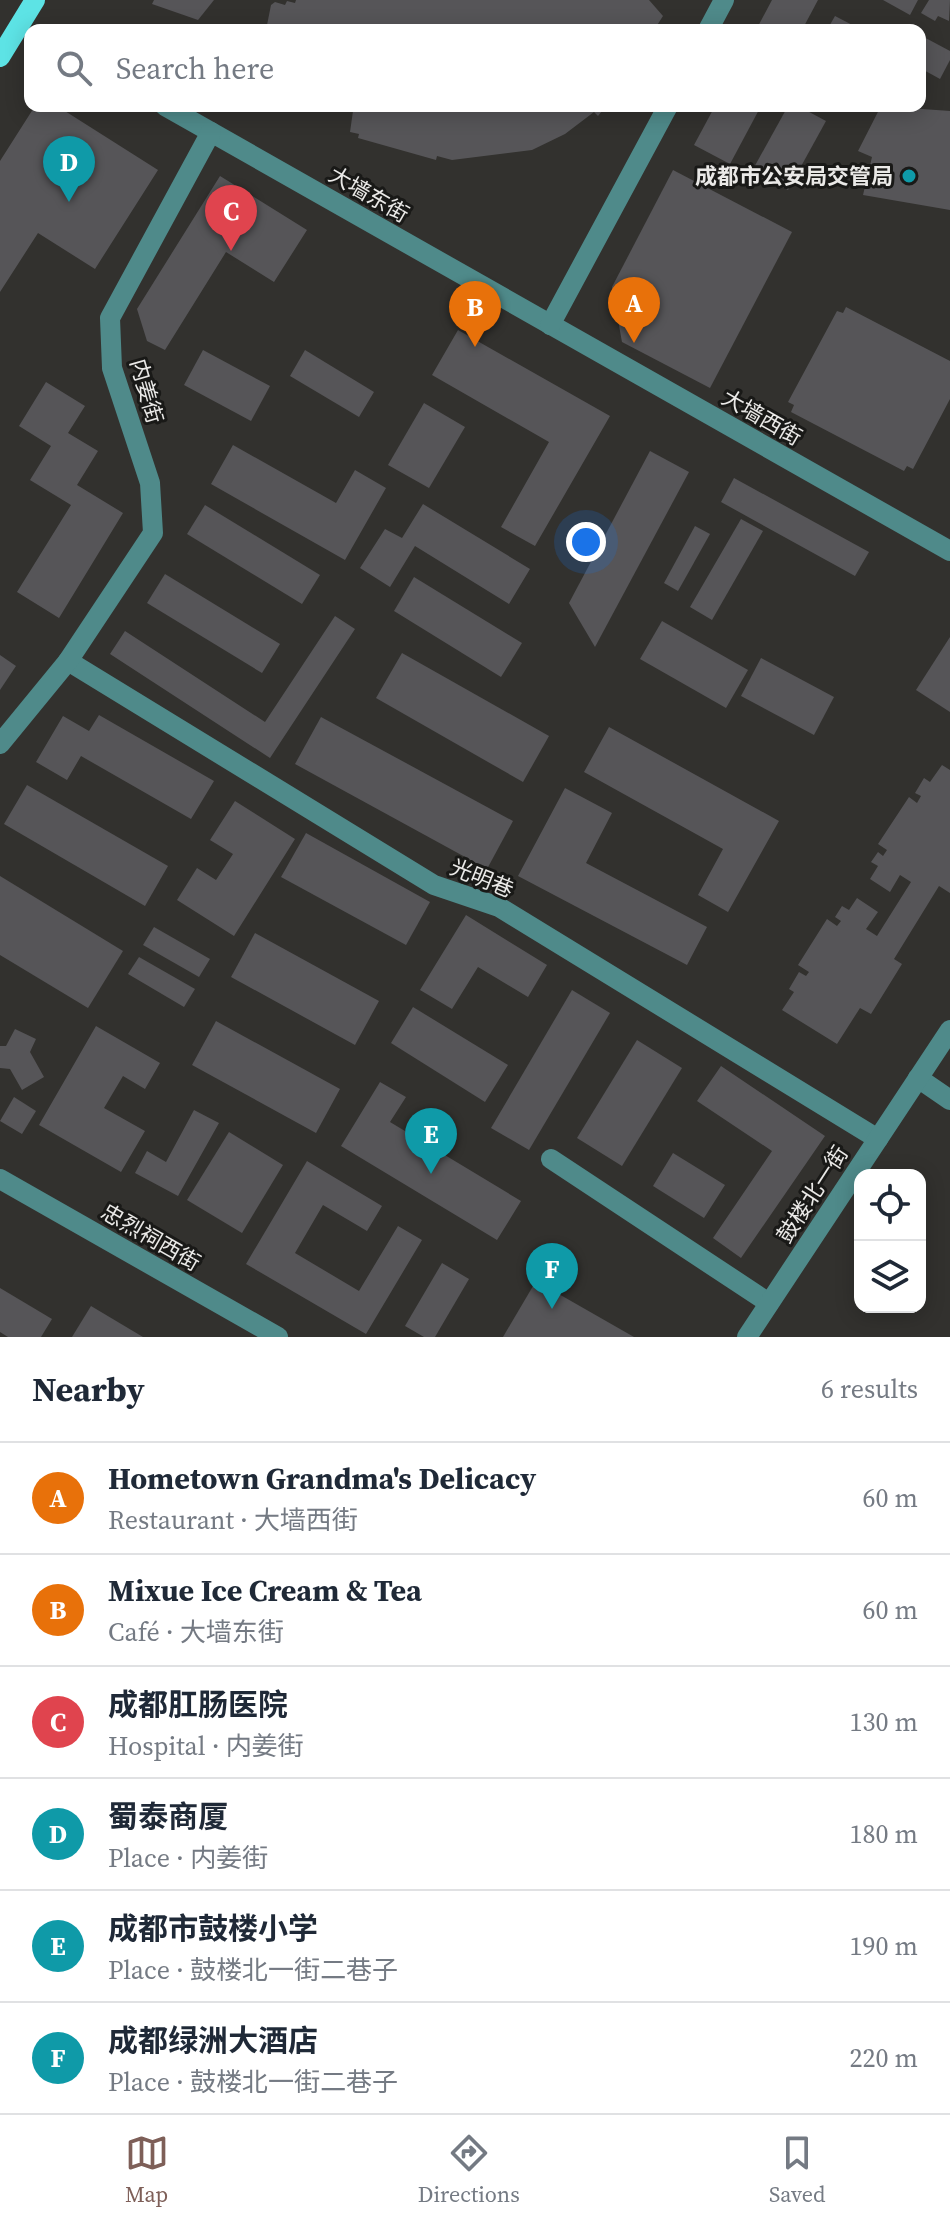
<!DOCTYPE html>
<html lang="en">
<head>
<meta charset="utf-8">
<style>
  :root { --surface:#fff; --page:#f6f6f7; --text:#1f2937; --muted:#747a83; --line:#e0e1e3; --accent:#7e5f58 }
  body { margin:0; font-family:"Source Serif 4","Noto Sans SC",serif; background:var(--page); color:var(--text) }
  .controls { position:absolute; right:24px; bottom:24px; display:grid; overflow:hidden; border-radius:16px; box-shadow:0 4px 20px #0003 }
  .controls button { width:72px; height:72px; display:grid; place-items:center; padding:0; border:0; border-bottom:2px solid var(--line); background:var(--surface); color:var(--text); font:40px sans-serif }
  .you { position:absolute; left:586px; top:542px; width:28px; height:28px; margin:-20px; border:6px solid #fff; border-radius:50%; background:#1a73e8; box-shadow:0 0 0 12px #1a73e833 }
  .badge { display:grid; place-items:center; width:52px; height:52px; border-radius:50%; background:var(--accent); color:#fff; font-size:26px; font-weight:700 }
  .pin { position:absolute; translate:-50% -66px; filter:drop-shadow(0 2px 4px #0008) }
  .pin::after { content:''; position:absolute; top:42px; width:28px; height:24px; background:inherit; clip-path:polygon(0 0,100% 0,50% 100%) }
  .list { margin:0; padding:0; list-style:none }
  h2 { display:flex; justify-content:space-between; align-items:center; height:104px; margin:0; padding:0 32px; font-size:34px }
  h2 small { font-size:26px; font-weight:400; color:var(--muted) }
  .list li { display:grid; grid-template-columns:52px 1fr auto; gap:24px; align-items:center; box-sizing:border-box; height:112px; padding:0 32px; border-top:2px solid var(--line) }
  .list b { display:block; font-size:30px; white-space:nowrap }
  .list p { margin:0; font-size:26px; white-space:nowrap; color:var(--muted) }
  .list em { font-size:26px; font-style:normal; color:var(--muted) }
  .icon { flex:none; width:44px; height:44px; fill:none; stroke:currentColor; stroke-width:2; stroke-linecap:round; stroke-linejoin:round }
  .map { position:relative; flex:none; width:950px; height:1337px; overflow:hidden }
  .search { position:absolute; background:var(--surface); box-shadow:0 4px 20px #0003; left:24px; right:24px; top:24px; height:88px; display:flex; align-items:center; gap:20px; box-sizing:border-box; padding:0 28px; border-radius:16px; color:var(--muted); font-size:30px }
  .sheet { height:776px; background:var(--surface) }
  nav { display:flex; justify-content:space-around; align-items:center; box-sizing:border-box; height:112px; border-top:2px solid var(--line); background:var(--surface); font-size:22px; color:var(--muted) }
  nav a { display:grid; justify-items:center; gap:4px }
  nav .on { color:var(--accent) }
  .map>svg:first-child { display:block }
  .building { fill:#565558 }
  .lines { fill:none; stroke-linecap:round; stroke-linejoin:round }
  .minor { stroke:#4f8a8a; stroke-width:20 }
  .major { stroke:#5de3e5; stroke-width:20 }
  .culture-dot { fill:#0f9aa8; stroke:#191917; stroke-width:3 }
  .labels { text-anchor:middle; stroke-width:6; stroke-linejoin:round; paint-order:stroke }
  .poi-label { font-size:22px; font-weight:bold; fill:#eae9e7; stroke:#191917; text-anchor:end }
  .street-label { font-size:22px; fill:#eae9e7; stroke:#191917 }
</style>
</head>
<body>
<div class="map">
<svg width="950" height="1337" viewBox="0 0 950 1337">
  <rect width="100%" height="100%" fill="#32312e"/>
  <g class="building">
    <polygon points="154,0 214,0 198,20 152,4"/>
    <polygon points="296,0 649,0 663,16 654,30 266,30 271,5 275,2 285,5 287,1 295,3"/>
    <polygon points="772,0 818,0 802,30 756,30"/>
    <polygon points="883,0 918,0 910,15"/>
    <polygon points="929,0 950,0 949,21 938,16 935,21 921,13"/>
    <polygon points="835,16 862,30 827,30"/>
    <polygon points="920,35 950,51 950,60 940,79 920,68"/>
    <polygon points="35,106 57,106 158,170 95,269 38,233 0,292 0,161"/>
    <polygon points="337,106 606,106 598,116 594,112 565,134 532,150 452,160 437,156 436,160 358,138 359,134 350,132 353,111"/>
    <polygon points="715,106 761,106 730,164 694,145"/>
    <polygon points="788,106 798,106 826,121 788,190 752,171"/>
    <polygon points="881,106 950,111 950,210 863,195 872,157 858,151"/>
    <polygon points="673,170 792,232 710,388 622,342 612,287"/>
    <polygon points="220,176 307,230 274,282 226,252 165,350 147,341 137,309"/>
    <polygon points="846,307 950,361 950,399 913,469 907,466 904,471 791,412 794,405 788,402 837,311 843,313"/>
    <polygon points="458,330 610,416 535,546 501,527 549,442 432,375"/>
    <polygon points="203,350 270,386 251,421 184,385"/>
    <polygon points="305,350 374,392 359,417 290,376"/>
    <polygon points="46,382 85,406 68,433 98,451 77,485 123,513 59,618 17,592 71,505 30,480 51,446 19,426"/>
    <polygon points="424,403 465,427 429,488 388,465"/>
    <polygon points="233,445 336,503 355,470 386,488 345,560 211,484"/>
    <polygon points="650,451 689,472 595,647 569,603"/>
    <polygon points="734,478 869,552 855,576 721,502"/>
    <polygon points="423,504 530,569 509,604 415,546 390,587 360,568 385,529 402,538"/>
    <polygon points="205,505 320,575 302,604 187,534"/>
    <polygon points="741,519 763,531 712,620 690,607"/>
    <polygon points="695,526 710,534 678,591 664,583"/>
    <polygon points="165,574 280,644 262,673 147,603"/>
    <polygon points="414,577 522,643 501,677 394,611"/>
    <polygon points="335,616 355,629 270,758 110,654 125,631 265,722"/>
    <polygon points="662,621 748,670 726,708 640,659"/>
    <polygon points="950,637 950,712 916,690"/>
    <polygon points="402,653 549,736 523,782 376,698"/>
    <polygon points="0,655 16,666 0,690"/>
    <polygon points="761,658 834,697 814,735 741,696"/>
    <polygon points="99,715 214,781 191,819 81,756 67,780 36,762 63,716 89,731"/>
    <polygon points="321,717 513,821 487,869 295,764"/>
    <polygon points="609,727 779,821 728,912 698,895 723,849 584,772"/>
    <polygon points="942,765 950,770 950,893 939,886 894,959 902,964 871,1014 860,1008 837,1044 782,1010 794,992 789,989 799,972 806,976 809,972 798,965 827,919 837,926 841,921 835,917 842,906 849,910 857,898 878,912 866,929 877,936 911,882 900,875 890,892 870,879 878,866 871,862 878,852 883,856 887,850 878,844 909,797 917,803 921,796 915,793 924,778 930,782"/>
    <polygon points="27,785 168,866 145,906 4,824"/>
    <polygon points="565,788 612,813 586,863 707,927 687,965 518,876"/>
    <polygon points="235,801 295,839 234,936 177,900 197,868 216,880 233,854 210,840"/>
    <polygon points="306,833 430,902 406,945 281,877"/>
    <polygon points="0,876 123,951 88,1008 0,955"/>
    <polygon points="466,915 547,965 528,997 478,967 452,1009 420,990"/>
    <polygon points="154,927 210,959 199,977 143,945"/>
    <polygon points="255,933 379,1001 355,1045 231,977"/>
    <polygon points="139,957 195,989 184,1007 128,974"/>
    <polygon points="572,990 610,1013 529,1150 491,1128"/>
    <polygon points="413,1007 508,1065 485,1102 391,1043"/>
    <polygon points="216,1021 340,1089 316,1133 192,1065"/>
    <polygon points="96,1026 160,1063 145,1089 123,1076 104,1108 145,1131 121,1172 39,1125"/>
    <polygon points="15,1029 36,1039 30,1052 44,1077 22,1090 10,1069 0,1068 0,1046 6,1046"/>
    <polygon points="637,1040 682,1068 622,1166 577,1138"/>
    <polygon points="721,1066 825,1136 741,1258 713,1238 772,1151 697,1101"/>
    <polygon points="380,1082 406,1097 390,1122 521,1201 497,1240 341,1146"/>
    <polygon points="14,1097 36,1111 22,1134 0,1121"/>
    <polygon points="194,1110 219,1123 178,1196 135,1173 147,1151 166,1162"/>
    <polygon points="229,1132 283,1165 242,1233 187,1200"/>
    <polygon points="673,1153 725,1185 704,1218 653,1186"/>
    <polygon points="307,1161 382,1206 367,1231 323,1205 295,1253 359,1291 398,1226 422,1240 366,1334 246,1264"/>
    <polygon points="442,1263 469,1279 435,1337 424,1337 405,1326"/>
    <polygon points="536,1281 634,1337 503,1337"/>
    <polygon points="0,1288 52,1319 41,1337 8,1337 0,1332"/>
    <polygon points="91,1306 143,1337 72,1337"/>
  </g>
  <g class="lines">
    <g class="minor">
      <polyline points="708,30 724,0"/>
      <polyline points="165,106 950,551"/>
      <polyline points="550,325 668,106"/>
      <polyline points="68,661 434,885 499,907 878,1139"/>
      <polyline points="0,744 68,661 153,533 150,483 112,368 110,318 211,132"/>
      <polyline points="918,1078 950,1100"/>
      <polyline points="551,1159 769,1303"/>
      <polyline points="0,1179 278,1337"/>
      <polyline points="747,1337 950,1030"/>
    </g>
    <polyline class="major" points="0,57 35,0"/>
  </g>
  <circle class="culture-dot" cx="909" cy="176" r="8"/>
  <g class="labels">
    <g class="poi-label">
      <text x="893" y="184">成都市公安局交管局</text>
    </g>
    <g class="street-label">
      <text transform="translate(369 194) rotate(30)" y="8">大墙东街</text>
      <text transform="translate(147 391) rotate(74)" y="8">内姜街</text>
      <text transform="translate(762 417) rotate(30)" y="8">大墙西街</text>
      <text transform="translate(482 878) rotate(22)" y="8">光明巷</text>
      <text transform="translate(812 1194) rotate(-57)" y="8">鼓楼北一街</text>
      <text transform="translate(151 1237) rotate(30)" y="8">忠烈祠西街</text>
    </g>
  </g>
</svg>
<div class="controls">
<button><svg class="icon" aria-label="locate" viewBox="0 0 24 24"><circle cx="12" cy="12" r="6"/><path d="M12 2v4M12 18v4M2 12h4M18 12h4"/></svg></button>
<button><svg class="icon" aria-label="layers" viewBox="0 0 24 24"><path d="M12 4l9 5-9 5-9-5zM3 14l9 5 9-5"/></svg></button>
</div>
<div class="you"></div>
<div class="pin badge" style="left:634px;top:343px;background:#e8710a">A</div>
<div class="pin badge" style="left:475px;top:347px;background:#e8710a">B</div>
<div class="pin badge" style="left:231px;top:251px;background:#e0444e">C</div>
<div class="pin badge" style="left:69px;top:202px;background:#0f9aa8">D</div>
<div class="pin badge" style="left:431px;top:1174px;background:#0f9aa8">E</div>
<div class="pin badge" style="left:552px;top:1309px;background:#0f9aa8">F</div>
<div class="search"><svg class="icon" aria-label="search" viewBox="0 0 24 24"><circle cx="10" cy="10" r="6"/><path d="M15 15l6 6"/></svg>Search here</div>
</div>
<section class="sheet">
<h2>Nearby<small>6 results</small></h2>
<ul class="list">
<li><span class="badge" style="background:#e8710a">A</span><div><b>Hometown Grandma's Delicacy</b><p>Restaurant · 大墙西街</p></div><em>60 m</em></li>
<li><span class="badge" style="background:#e8710a">B</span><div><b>Mixue Ice Cream &amp; Tea</b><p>Café · 大墙东街</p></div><em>60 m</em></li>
<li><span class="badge" style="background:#e0444e">C</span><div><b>成都肛肠医院</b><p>Hospital · 内姜街</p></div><em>130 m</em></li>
<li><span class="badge" style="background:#0f9aa8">D</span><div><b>蜀泰商厦</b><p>Place · 内姜街</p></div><em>180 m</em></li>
<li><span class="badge" style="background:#0f9aa8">E</span><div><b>成都市鼓楼小学</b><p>Place · 鼓楼北一街二巷子</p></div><em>190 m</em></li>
<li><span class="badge" style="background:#0f9aa8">F</span><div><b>成都绿洲大酒店</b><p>Place · 鼓楼北一街二巷子</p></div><em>220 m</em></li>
</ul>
</section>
<nav>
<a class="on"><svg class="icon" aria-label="map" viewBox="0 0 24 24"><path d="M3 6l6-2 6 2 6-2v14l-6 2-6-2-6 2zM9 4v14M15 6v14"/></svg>Map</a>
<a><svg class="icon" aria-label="directions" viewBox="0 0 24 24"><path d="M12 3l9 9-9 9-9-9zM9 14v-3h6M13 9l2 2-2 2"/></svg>Directions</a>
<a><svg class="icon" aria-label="saved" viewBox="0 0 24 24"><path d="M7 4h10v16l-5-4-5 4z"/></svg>Saved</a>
</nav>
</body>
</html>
